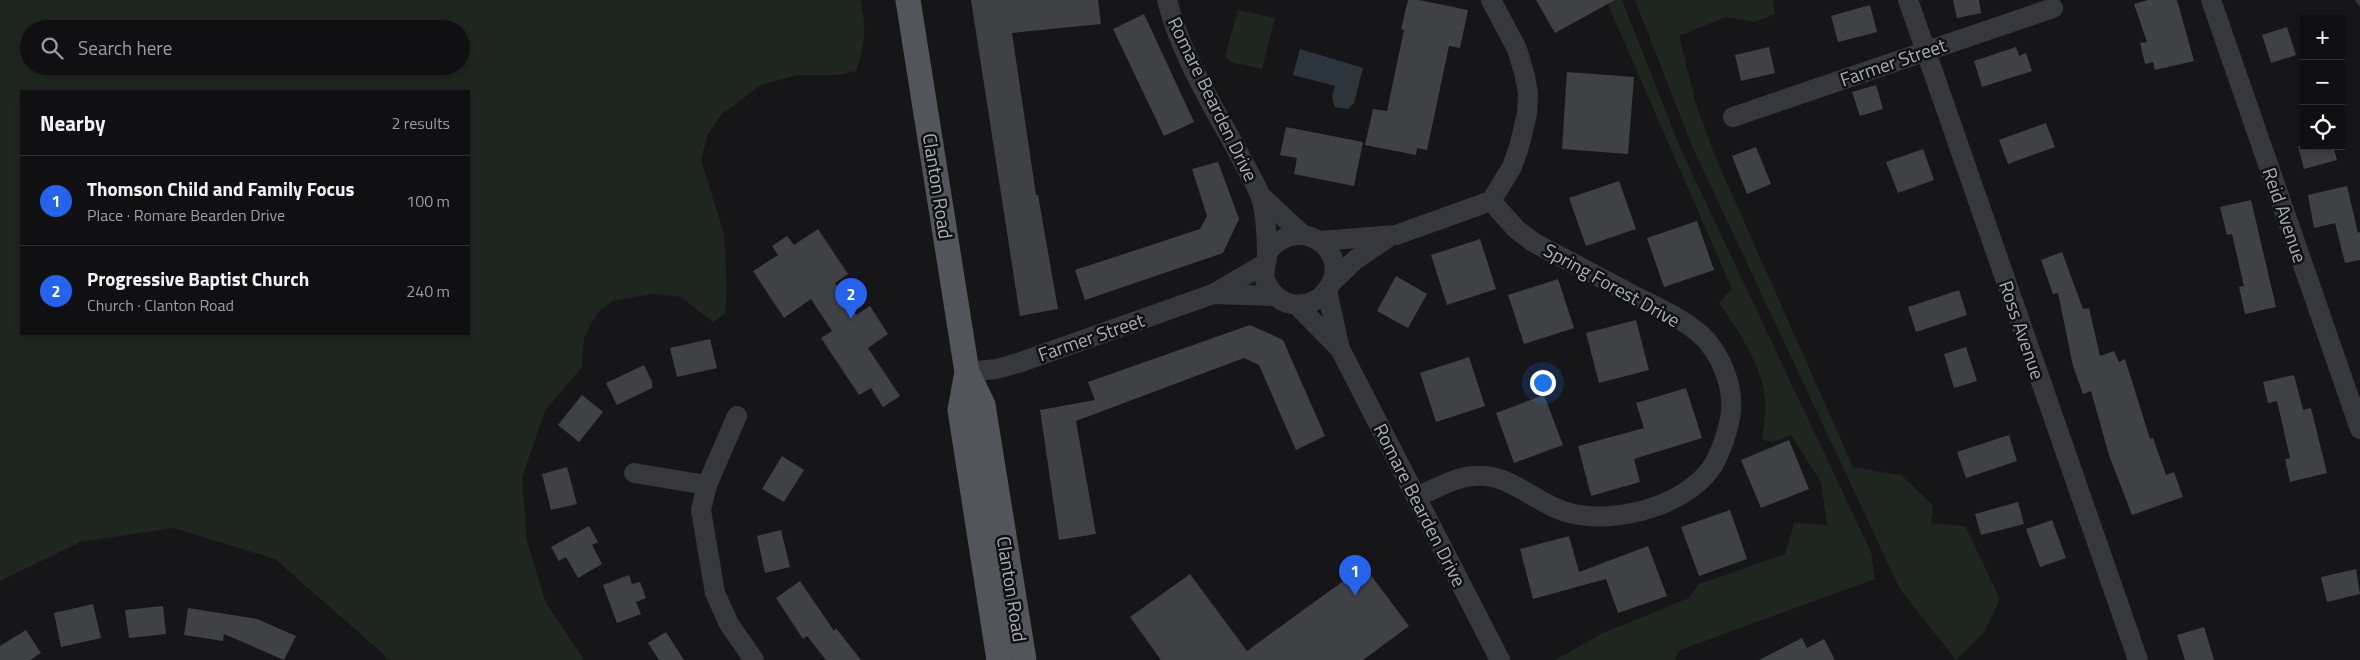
<!DOCTYPE html>
<html lang="en">
<head>
<meta charset="utf-8">
<style>
  :root { --surface:#101012; --page:#19191b; --text:#f1f3f6; --muted:#9c9d9f; --line:#303032; --accent:#2563eb }
  body { margin:0; font-family:"Titillium Web",sans-serif; background:var(--page); color:var(--text) }
  .controls { position:absolute; right:15px; top:15px; display:grid; overflow:hidden; border-radius:0px; box-shadow:0 2px 8px #0003 }
  .controls button { width:45px; height:45px; display:grid; place-items:center; padding:0; border:0; border-bottom:1px solid var(--line); background:var(--surface); color:var(--text); font:25px sans-serif }
  .you { position:absolute; left:1542px; top:382px; width:18px; height:18px; margin:-12px; border:4px solid #fff; border-radius:50%; background:#1a73e8; box-shadow:0 0 0 8px #1a73e833 }
  .badge { display:grid; place-items:center; width:32px; height:32px; border-radius:50%; background:var(--accent); color:#fff; font-size:16px; font-weight:700 }
  .pin { position:absolute; translate:-50% -41px; filter:drop-shadow(0 1px 2px #0008) }
  .pin::after { content:''; position:absolute; top:26px; width:18px; height:15px; background:inherit; clip-path:polygon(0 0,100% 0,50% 100%) }
  .list { margin:0; padding:0; list-style:none }
  h2 { display:flex; justify-content:space-between; align-items:center; height:65px; margin:0; padding:0 20px; font-size:21px }
  h2 small { font-size:16px; font-weight:400; color:var(--muted) }
  .list li { display:grid; grid-template-columns:32px 1fr auto; gap:15px; align-items:center; box-sizing:border-box; height:90px; padding:0 20px; border-top:1px solid var(--line) }
  .list b { display:block; font-size:19px; white-space:nowrap }
  .list p { margin:0; font-size:16px; white-space:nowrap; color:var(--muted) }
  .list em { font-size:16px; font-style:normal; color:var(--muted) }
  .icon { flex:none; width:28px; height:28px; fill:none; stroke:currentColor; stroke-width:2; stroke-linecap:round; stroke-linejoin:round }
  .map { position:relative; flex:none; width:2360px; height:660px; overflow:hidden }
  .search { position:absolute; background:var(--surface); box-shadow:0 2px 8px #0003; left:20px; top:20px; width:450px; height:55px; display:flex; align-items:center; gap:12px; box-sizing:border-box; padding:0 18px; border-radius:28px; color:var(--muted); font-size:19px }
  .panel { position:absolute; background:var(--surface); box-shadow:0 2px 8px #0003; left:20px; top:90px; width:450px; height:245px; border-radius:0px }
  .map>svg:first-child { display:block }
  .green { fill:#1e261f; fill-rule:evenodd }
  .water { fill:#2c353c }
  .lines { fill:none; stroke-linecap:round; stroke-linejoin:round }
  .stream { stroke:#2c353c; stroke-width:5.5 }
  .building { fill:#404145 }
  .minor { stroke:#37383d; stroke-width:20 }
  .major { stroke:#53555c; stroke-width:25 }
  .labels { text-anchor:middle; stroke-width:5; stroke-linejoin:round; paint-order:stroke }
  .street-label { font-size:19px; fill:#a8adb8; stroke:#111113 }
</style>
</head>
<body>
<div class="map">
<svg width="2360" height="660" viewBox="0 0 2360 660">
  <rect width="100%" height="100%" fill="#161618"/>
  <g class="green">
    <path d="M0 0H860C867 27 865 45 856 71L838 75H797L761 85 721 115 708 134 701 160 724 234 727 288 725 314 713 322 681 297 653 294 613 301 598 312 584 337 582 367 545 411 522 478 527 541 545 601 584 660H388L380 651 275 559 173 528 80 542 0 581ZM29 29H461V66H29ZM21 91H469V334H21Z"/>
    <path d="M1606 0H1622L1681 150 1871 552 1875 579 1680 650 1674 660H1555L1603 633 1689 598 1699 584 1785 554 1794 523 1827 525 1821 482 1791 435 1773 442 1762 440C1763 428 1766 414 1765 401 1764 368 1738 330 1719 303L1732 289Z"/>
    <polygon points="1635,0 1773,0 1775,14 1755,22 1726,17 1679,36 1696,104 1715,156 1853,467 1901,475 1933,505 1931,523 1965,526 2000,599 1985,631 1956,660 1900,589 1692,146"/>
    <polygon points="1238,10 1275,18 1262,69 1231,62 1225,56"/>
  </g>
  <polygon class="water" points="1300,49 1363,68 1354,103 1348,109 1335,107 1332,97 1335,86 1293,75"/>
  <g class="lines">
    <polyline class="stream" points="2358,0 2360,3"/>
  </g>
  <g class="building">
    <polygon points="971,0 1098,0 1101,24 1012,33 1036,195 1038,195 1058,309 1020,316"/>
    <polygon points="1408,0 1419,0 1468,10 1460,48 1449,46 1427,150 1417,148 1416,155 1365,145 1373,109 1387,111 1404,30 1401,29"/>
    <polygon points="1536,0 1615,0 1555,33"/>
    <polygon points="1953,0 1979,0 1981,13 1957,18"/>
    <polygon points="2148,0 2177,0 2194,61 2155,70 2153,62 2145,64 2140,43 2147,42 2134,4"/>
    <polygon points="1870,5 1877,32 1838,42 1831,16"/>
    <polygon points="1144,14 1194,122 1164,136 1113,29"/>
    <polygon points="2287,27 2296,55 2271,63 2262,35"/>
    <polygon points="1769,47 1775,73 1741,81 1735,55"/>
    <polygon points="2016,47 2019,56 2026,53 2032,71 1982,87 1974,61"/>
    <polygon points="1567,72 1634,77 1628,154 1562,149"/>
    <polygon points="1876,85 1883,109 1860,116 1852,92"/>
    <polygon points="2046,123 2055,147 2008,164 1999,140"/>
    <polygon points="1286,127 1363,142 1354,186 1294,174 1297,158 1280,155"/>
    <polygon points="2298,146 2333,146 2337,160 2304,169"/>
    <polygon points="1756,147 1771,184 1747,194 1732,156"/>
    <polygon points="1923,149 1934,180 1898,193 1886,162"/>
    <polygon points="1218,162 1239,219 1223,253 1085,300 1075,270 1200,229 1207,216 1192,169"/>
    <polygon points="1619,181 1636,229 1586,246 1569,198"/>
    <polygon points="2347,186 2358,233 2360,232 2360,260 2345,263 2335,223 2314,228 2308,195"/>
    <polygon points="2251,200 2276,307 2245,314 2239,287 2244,286 2232,234 2227,235 2220,207"/>
    <polygon points="1697,221 1714,270 1664,287 1647,238"/>
    <polygon points="818,229 848,274 835,283 856,315 870,306 888,334 868,348 900,396 883,407 871,388 859,395 821,338 832,331 811,299 784,318 753,271 778,255 772,246 787,236 794,245"/>
    <polygon points="1480,239 1496,289 1447,305 1431,255"/>
    <polygon points="2062,252 2083,309 2089,308 2100,356 2114,351 2119,362 2125,359 2150,439 2153,438 2166,475 2174,472 2183,497 2132,515 2109,455 2091,391 2083,394 2073,366 2058,293 2053,294 2041,260"/>
    <polygon points="1396,276 1427,294 1408,328 1377,311"/>
    <polygon points="1558,279 1574,328 1524,344 1508,295"/>
    <polygon points="1959,290 1967,315 1916,332 1908,307"/>
    <polygon points="1636,320 1649,370 1599,383 1586,333"/>
    <polygon points="1250,325 1283,340 1325,436 1296,450 1259,365 1244,358 1076,421 1096,534 1059,540 1040,410 1095,400 1088,382"/>
    <polygon points="710,339 717,368 677,377 670,348"/>
    <polygon points="1966,347 1977,381 1954,388 1944,354"/>
    <polygon points="1469,357 1485,406 1436,422 1420,373"/>
    <polygon points="644,365 652,382 652,388 617,405 606,383"/>
    <polygon points="2294,375 2303,410 2311,408 2327,473 2290,482 2285,459 2290,458 2277,401 2268,403 2263,382"/>
    <polygon points="1686,388 1702,438 1634,459 1640,482 1591,496 1578,446 1644,428 1636,403"/>
    <polygon points="582,395 603,412 579,442 558,425"/>
    <polygon points="1544,395 1563,445 1514,463 1496,413"/>
    <polygon points="2009,435 2017,461 1966,478 1957,452"/>
    <polygon points="1789,440 1809,489 1761,508 1741,460"/>
    <polygon points="782,456 804,470 784,502 762,489"/>
    <polygon points="567,467 577,504 551,510 542,474"/>
    <polygon points="2018,502 2024,524 1981,535 1975,514"/>
    <polygon points="1730,510 1747,559 1699,576 1681,527"/>
    <polygon points="2052,520 2066,558 2040,567 2026,529"/>
    <polygon points="589,526 598,542 592,545 602,564 578,578 566,557 559,561 551,547"/>
    <polygon points="781,530 790,567 765,573 757,536"/>
    <polygon points="1569,536 1579,572 1648,546 1667,596 1618,613 1606,579 1533,599 1520,549"/>
    <polygon points="1364,566 1409,626 1363,660 1161,660 1130,617 1190,574 1247,651"/>
    <polygon points="2356,569 2360,594 2327,602 2321,577"/>
    <polygon points="629,575 632,584 640,582 646,598 636,602 641,614 617,623 603,585"/>
    <polygon points="800,581 834,631 836,628 861,660 826,660 807,636 803,639 776,598"/>
    <polygon points="93,604 101,638 61,647 54,613"/>
    <polygon points="163,606 166,634 129,638 125,610"/>
    <polygon points="188,608 257,619 296,636 284,660 224,634 223,641 184,635"/>
    <polygon points="2204,627 2214,660 2185,660 2177,635"/>
    <polygon points="26,630 41,653 30,660 0,660 0,646"/>
    <polygon points="666,632 684,660 659,660 648,643"/>
    <polygon points="1802,638 1807,648 1824,639 1835,660 1759,660"/>
  </g>
  <g class="lines">
    <g class="minor">
      <path d="M1167 0C1181 56 1214 107 1241 158 1247 170 1255 182 1260 195 1265 207 1267 237 1267 251 1268 270 1257 274 1273 293 1287 310 1314 307 1326 291 1356 255 1300 209 1267 253"/>
      <polyline points="1908,0 2138,660"/>
      <polyline points="2211,0 2360,429"/>
      <polyline points="1733,117 2053,8"/>
      <polyline points="1261,196 1302,234"/>
      <polyline points="1320,241 1396,235 1491,201 1512,167 1519,147 1527,114 1528,93 1525,76 1517,49 1491,0"/>
      <polyline points="1332,282 1355,260 1389,237"/>
      <polyline points="1327,291 1340,349 1500,660"/>
      <polyline points="1213,294 1275,296"/>
      <polyline points="1297,305 1340,349"/>
      <polyline points="967,372 997,369 1021,362 1213,294 1264,264"/>
      <polyline points="737,416 707,485 701,510 715,593 729,624 754,660"/>
      <polyline points="634,473 707,485"/>
      <path d="M1416 497C1438 488 1459 474 1484 476 1513 478 1536 502 1563 511 1607 526 1679 509 1709 471 1720 457 1729 429 1731 411 1733 387 1723 360 1707 341 1688 320 1658 308 1633 295 1600 277 1566 260 1533 242L1516 229 1491 201"/>
    </g>
    <g class="major">
      <polyline points="908,0 967,372 983,405 1024,660"/>
      <polyline points="967,372 960,410 999,660"/>
    </g>
  </g>
  <g class="labels">
    <g class="street-label">
      <text transform="translate(1893 62) rotate(-19)" y="7">Farmer Street</text>
      <text transform="translate(1213 99) rotate(64)" y="7">Romare Bearden Drive</text>
      <text transform="translate(938 186) rotate(81)" y="7">Clanton Road</text>
      <text transform="translate(2285 215) rotate(71)" y="7">Reid Avenue</text>
      <text transform="translate(1612 285) rotate(29)" y="7">Spring Forest Drive</text>
      <text transform="translate(2022 330) rotate(71)" y="7">Ross Avenue</text>
      <text transform="translate(1091 337) rotate(-19)" y="7">Farmer Street</text>
      <text transform="translate(1420 505) rotate(63)" y="7">Romare Bearden Drive</text>
      <text transform="translate(1012 589) rotate(81)" y="7">Clanton Road</text>
    </g>
  </g>
</svg>
<div class="controls">
<button>+</button>
<button>−</button>
<button><svg class="icon" aria-label="locate" viewBox="0 0 24 24"><circle cx="12" cy="12" r="6"/><path d="M12 2v4M12 18v4M2 12h4M18 12h4"/></svg></button>
</div>
<div class="you"></div>
<div class="pin badge" style="left:1355px;top:596px">1</div>
<div class="pin badge" style="left:851px;top:319px">2</div>
<div class="search"><svg class="icon" aria-label="search" viewBox="0 0 24 24"><circle cx="10" cy="10" r="6"/><path d="M15 15l6 6"/></svg>Search here</div>
<section class="panel">
<h2>Nearby<small>2 results</small></h2>
<ul class="list">
<li><span class="badge">1</span><div><b>Thomson Child and Family Focus</b><p>Place · Romare Bearden Drive</p></div><em>100 m</em></li>
<li><span class="badge">2</span><div><b>Progressive Baptist Church</b><p>Church · Clanton Road</p></div><em>240 m</em></li>
</ul>
</section>
</div>
</body>
</html>
